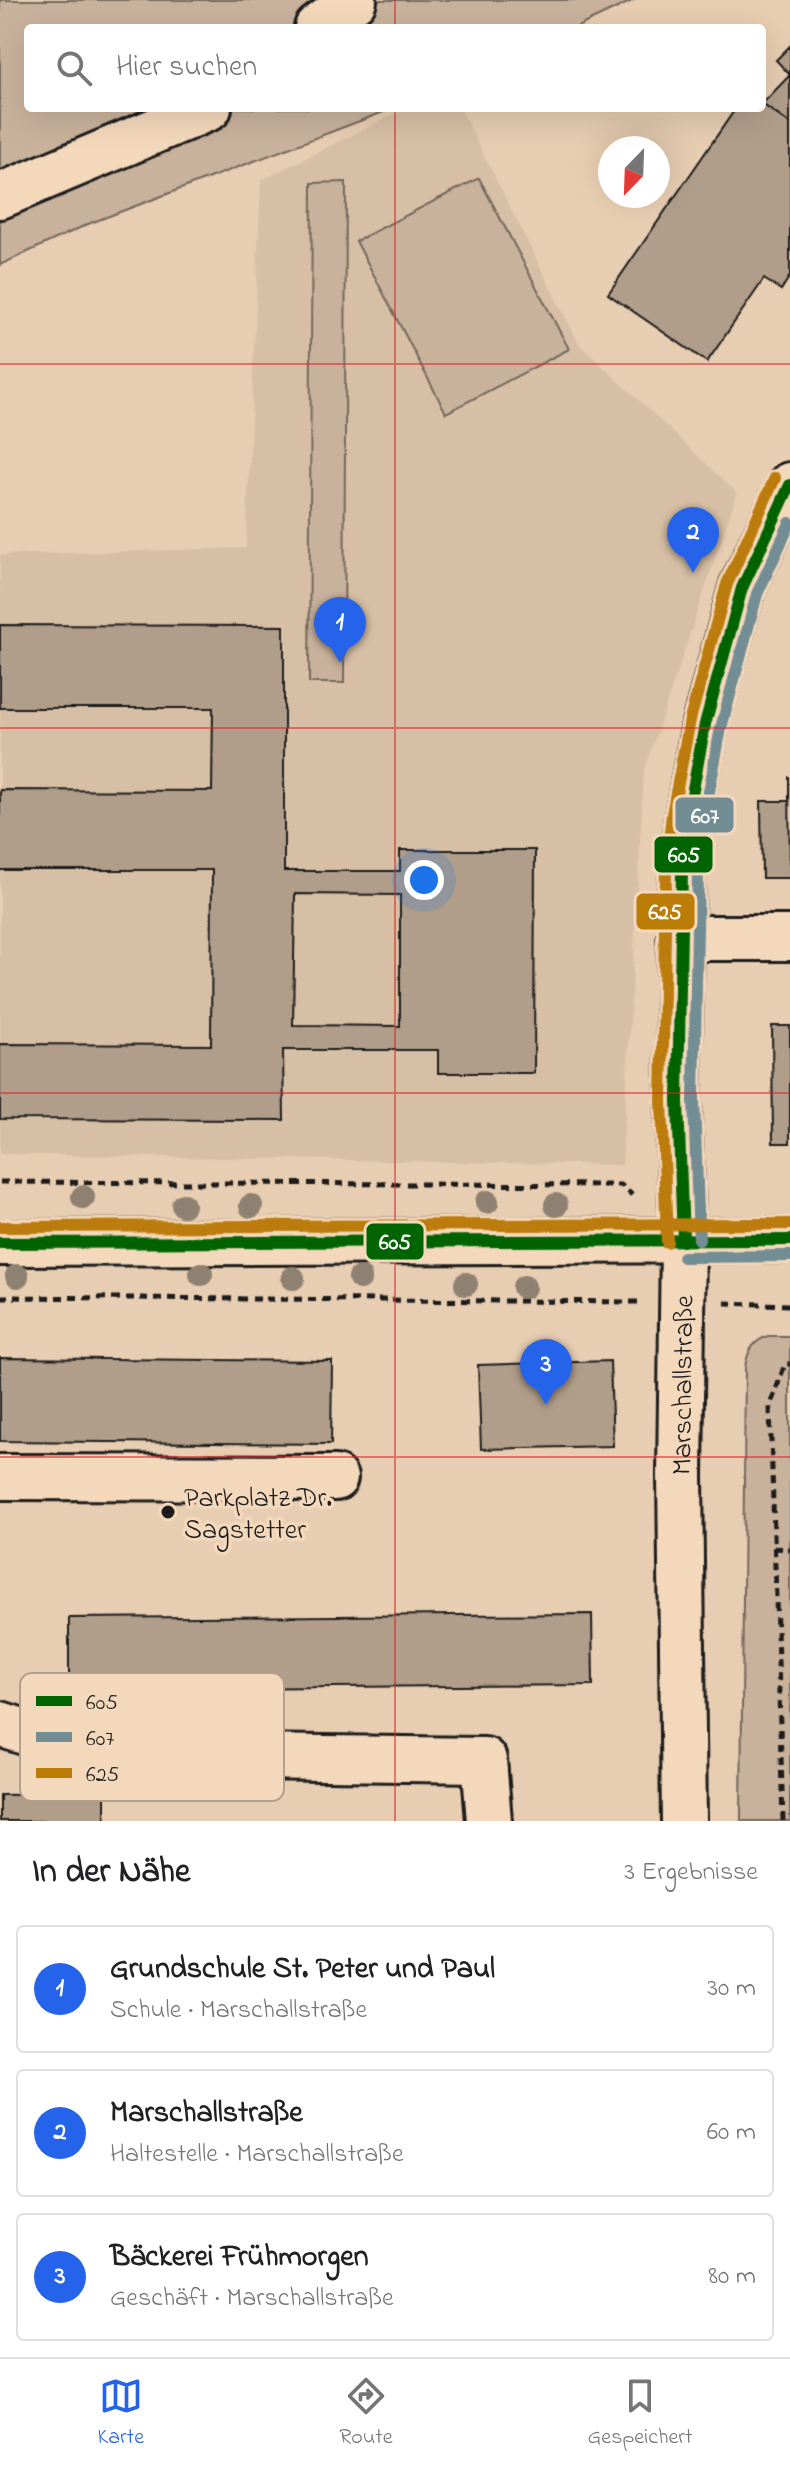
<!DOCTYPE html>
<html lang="de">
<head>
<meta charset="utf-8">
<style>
  :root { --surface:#fff; --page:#f2f2f2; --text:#202124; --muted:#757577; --line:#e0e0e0; --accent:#2563eb }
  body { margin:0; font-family:"Indie Flower",sans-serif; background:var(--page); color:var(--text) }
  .compass { position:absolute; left:598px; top:136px; width:72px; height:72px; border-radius:50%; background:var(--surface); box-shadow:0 8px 32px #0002; rotate:203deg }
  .you { position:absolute; left:424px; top:880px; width:28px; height:28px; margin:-20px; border:6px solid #fff; border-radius:50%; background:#1a73e8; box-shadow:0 0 0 12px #1a73e833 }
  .badge { display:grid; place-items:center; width:52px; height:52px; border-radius:50%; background:var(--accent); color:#fff; font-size:26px; font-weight:700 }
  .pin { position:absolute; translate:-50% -66px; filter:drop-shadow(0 2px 4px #0008) }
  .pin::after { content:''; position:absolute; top:42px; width:28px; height:24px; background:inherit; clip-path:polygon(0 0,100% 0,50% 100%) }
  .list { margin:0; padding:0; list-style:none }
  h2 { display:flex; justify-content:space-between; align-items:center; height:104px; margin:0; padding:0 32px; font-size:34px }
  h2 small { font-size:26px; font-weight:400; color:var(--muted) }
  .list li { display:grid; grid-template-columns:52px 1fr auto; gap:24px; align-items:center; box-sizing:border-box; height:128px; margin:0 16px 16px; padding:0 16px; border:2px solid var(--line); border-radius:8px }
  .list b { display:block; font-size:30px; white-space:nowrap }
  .list p { margin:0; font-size:26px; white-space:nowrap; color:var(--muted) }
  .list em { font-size:26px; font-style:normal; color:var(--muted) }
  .icon { flex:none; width:44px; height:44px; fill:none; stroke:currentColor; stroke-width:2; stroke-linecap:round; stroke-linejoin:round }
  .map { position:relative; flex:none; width:790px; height:1821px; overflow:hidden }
  .search { position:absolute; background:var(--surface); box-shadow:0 8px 32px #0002; left:24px; right:24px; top:24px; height:88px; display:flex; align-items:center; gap:20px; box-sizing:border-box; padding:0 28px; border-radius:8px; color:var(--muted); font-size:30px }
  .sheet { height:536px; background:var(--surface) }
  nav { display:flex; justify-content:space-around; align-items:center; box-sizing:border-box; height:112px; border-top:2px solid var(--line); background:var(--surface); font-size:22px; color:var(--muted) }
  nav a { display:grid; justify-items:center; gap:4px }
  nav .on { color:var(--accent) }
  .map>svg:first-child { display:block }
  .built { fill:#d7bfa5 }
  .green { fill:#c9b29c; stroke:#72675c; stroke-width:2 }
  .building { fill:#b19e8a; stroke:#1c1c1c; stroke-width:2; fill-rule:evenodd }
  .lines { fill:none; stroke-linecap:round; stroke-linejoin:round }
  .minor-casing { stroke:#1c1c1c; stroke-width:50 }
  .major-casing { stroke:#1c1c1c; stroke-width:50 }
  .path { stroke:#1c1c1c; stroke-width:5; stroke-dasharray:8 6; stroke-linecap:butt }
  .minor { stroke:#f4d8bb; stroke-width:44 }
  .major { stroke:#f4d8bb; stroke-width:44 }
  .bus-1-casing { stroke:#f4d8bb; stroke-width:18 }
  .bus-2-casing { stroke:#f4d8bb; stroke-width:18 }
  .bus-3-casing { stroke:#f4d8bb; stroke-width:18 }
  .bus-1 { stroke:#006400; stroke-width:12 }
  .bus-2 { stroke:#738d95; stroke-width:12 }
  .bus-3 { stroke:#bb7c08; stroke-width:12 }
  .tree { fill:#8f8171 }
  .grid { fill:none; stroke:#d62828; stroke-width:2; stroke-opacity:0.55 }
  .poi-dot { fill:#1c1c1c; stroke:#f4d8bb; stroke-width:3 }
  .labels { text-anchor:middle; stroke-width:7; stroke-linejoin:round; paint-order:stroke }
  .street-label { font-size:28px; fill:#1c1c1c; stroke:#f4d8bb }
  .poi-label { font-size:28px; fill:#1c1c1c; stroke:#f4d8bb; text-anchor:start }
  .key { fill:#f4d8bb; stroke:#b3a08b; stroke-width:2 }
  .key-label { font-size:22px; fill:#1c1c1c }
  .line-badge { stroke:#f4d8bb; stroke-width:3 }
  .badge-label { font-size:22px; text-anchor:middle; font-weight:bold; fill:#fff }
</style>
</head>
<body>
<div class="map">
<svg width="790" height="1821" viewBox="0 0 790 1821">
  <rect width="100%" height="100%" fill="#e7cdb1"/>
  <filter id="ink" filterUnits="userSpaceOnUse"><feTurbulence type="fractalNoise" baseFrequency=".0125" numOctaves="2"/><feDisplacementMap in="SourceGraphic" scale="16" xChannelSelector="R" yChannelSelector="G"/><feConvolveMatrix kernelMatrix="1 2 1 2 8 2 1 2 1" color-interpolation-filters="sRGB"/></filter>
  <g filter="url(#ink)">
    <polygon class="built" points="407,108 460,108 579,344 737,493 644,771 622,1165 0,1154 0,555 246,548 261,180"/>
    <g class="green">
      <polygon points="0,0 634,0 575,28 28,28 28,108 394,108 88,224 0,265"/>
      <polygon points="479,178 569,349 446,413 356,241"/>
      <polygon points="346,182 344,683 309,683 312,183"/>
      <path d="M768 1336H790V1821H741L745 1368C747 1352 753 1341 768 1336Z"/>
    </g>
    <g class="building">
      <polygon points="790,46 790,124 762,104 790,75 776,60"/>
      <polygon points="762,104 790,124 790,276 781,290 764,279 707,362 608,294 736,108 762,108"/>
      <path d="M0 625 284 626V871H400V850H535L534 1073H438V1050H283L284 1120 0 1119V1044L211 1045 212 870H0V790L212 791 213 708H0ZM295 894 400 895V1026L293 1025Z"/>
      <polygon points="789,776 790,878 762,878 761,801 789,801"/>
      <polygon points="772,1026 790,1026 790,1143 773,1143"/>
      <polygon points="0,1358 332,1361 331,1444 0,1441"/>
      <polygon points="610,1361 613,1446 481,1449 478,1365"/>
      <polygon points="592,1614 593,1685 69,1689 69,1618"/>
      <polygon points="105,1794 105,1821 0,1821 0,1795"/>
    </g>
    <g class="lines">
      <defs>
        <g id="minor">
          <polyline points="317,28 354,0"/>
          <polyline points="0,196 209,108"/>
          <polyline points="680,938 790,938"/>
          <polyline points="0,1477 335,1478"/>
          <polyline points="0,1724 96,1755 484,1760 489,1821"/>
          <path id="s1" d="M684 1821 680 1476 683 1241 678 1101 682 871 688 816 705 724 742 588 790 485"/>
        </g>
        <polyline id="major" points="0,1243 790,1240"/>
      </defs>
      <use href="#minor" class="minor-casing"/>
      <use href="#major" class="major-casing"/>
      <g class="path">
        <polyline points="0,1182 621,1185 632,1195"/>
        <polyline points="0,1297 639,1302"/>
        <polyline points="725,1303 790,1305"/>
        <polyline points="774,1548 790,1549"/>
        <polyline points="783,1821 770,1407 785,1364 790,1364"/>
      </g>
      <use href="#minor" class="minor"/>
      <use href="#major" class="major"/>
      <defs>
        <g id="bus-1">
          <polyline points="683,1241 678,1101 682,871 688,816 705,724 742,588 790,485"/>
          <polyline points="0,1243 790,1240"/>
        </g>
        <g id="bus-2">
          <polyline points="699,1240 694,1101 698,872 704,818 721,728 757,594 790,523"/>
          <polyline points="683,1257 790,1256"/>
        </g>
        <g id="bus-3">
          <polyline points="0,1227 790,1224"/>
          <polyline points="667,1242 662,1101 666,871 672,814 690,720 727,584 775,478"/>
        </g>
      </defs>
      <use href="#bus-1" class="bus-1-casing"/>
      <use href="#bus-2" class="bus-2-casing"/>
      <use href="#bus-3" class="bus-3-casing"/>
      <use href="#bus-1" class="bus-1"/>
      <use href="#bus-2" class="bus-2"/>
      <use href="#bus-3" class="bus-3"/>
    </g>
    <g class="tree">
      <circle cx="83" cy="1197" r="12"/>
      <circle cx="487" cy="1202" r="12"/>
      <circle cx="183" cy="1205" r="12"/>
      <circle cx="556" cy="1205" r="12"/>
      <circle cx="251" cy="1206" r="12"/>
      <circle cx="201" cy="1274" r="12"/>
      <circle cx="17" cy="1276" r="12"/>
      <circle cx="293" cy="1278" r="12"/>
      <circle cx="360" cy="1278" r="12"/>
      <circle cx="466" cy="1284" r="12"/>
      <circle cx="524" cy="1287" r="12"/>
    </g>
  </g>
  <path class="grid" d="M395 0V28M395 108V1821M0 364H790M0 728H790M0 1093H790M0 1457H790"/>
  <circle class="poi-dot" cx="168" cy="1512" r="8"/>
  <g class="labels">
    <g class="street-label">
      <text dy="10" stroke="none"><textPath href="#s1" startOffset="436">Marschallstraße</textPath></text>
    </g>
    <g class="poi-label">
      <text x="184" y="1506">Parkplatz Dr.<tspan x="184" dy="32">Sagstetter</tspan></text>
    </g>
  </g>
  <rect x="20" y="1673" width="264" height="128" rx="12" class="key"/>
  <rect x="36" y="1696" width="36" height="10" fill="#006400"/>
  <rect x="36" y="1732" width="36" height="10" fill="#738d95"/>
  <rect x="36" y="1768" width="36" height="10" fill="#bb7c08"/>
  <g class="key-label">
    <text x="86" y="1709">605</text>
    <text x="86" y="1745">607</text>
    <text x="86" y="1781">625</text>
  </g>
  <g class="line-badge">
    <rect x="674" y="796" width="61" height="38" rx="8" fill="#738d95"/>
    <rect x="653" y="835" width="61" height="39" rx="8" fill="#006400"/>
    <rect x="635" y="892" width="61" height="39" rx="8" fill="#bb7c08"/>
    <rect x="365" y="1222" width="60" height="39" rx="8" fill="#006400"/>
  </g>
  <g class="badge-label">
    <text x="705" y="823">607</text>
    <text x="684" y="862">605</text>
    <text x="665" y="919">625</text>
    <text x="395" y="1249">605</text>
  </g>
</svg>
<svg class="compass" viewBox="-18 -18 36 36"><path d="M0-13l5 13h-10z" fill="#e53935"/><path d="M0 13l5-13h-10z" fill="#757577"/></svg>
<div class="you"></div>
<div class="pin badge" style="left:340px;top:663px">1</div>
<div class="pin badge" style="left:693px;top:573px">2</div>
<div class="pin badge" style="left:546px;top:1405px">3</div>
<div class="search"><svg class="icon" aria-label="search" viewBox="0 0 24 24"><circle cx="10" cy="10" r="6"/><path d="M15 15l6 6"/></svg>Hier suchen</div>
</div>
<section class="sheet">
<h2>In der Nähe<small>3 Ergebnisse</small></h2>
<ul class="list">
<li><span class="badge">1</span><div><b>Grundschule St. Peter und Paul</b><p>Schule · Marschallstraße</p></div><em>30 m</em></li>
<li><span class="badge">2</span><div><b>Marschallstraße</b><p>Haltestelle · Marschallstraße</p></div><em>60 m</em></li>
<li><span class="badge">3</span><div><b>Bäckerei Frühmorgen</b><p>Geschäft · Marschallstraße</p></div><em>80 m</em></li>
</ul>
</section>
<nav>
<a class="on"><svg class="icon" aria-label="map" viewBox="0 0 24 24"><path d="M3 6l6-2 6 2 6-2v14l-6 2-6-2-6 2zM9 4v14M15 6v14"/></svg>Karte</a>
<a><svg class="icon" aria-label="directions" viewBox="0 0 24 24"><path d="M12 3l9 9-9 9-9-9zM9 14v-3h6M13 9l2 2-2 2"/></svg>Route</a>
<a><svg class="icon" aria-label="saved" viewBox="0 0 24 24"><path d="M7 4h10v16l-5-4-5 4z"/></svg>Gespeichert</a>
</nav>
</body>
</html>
